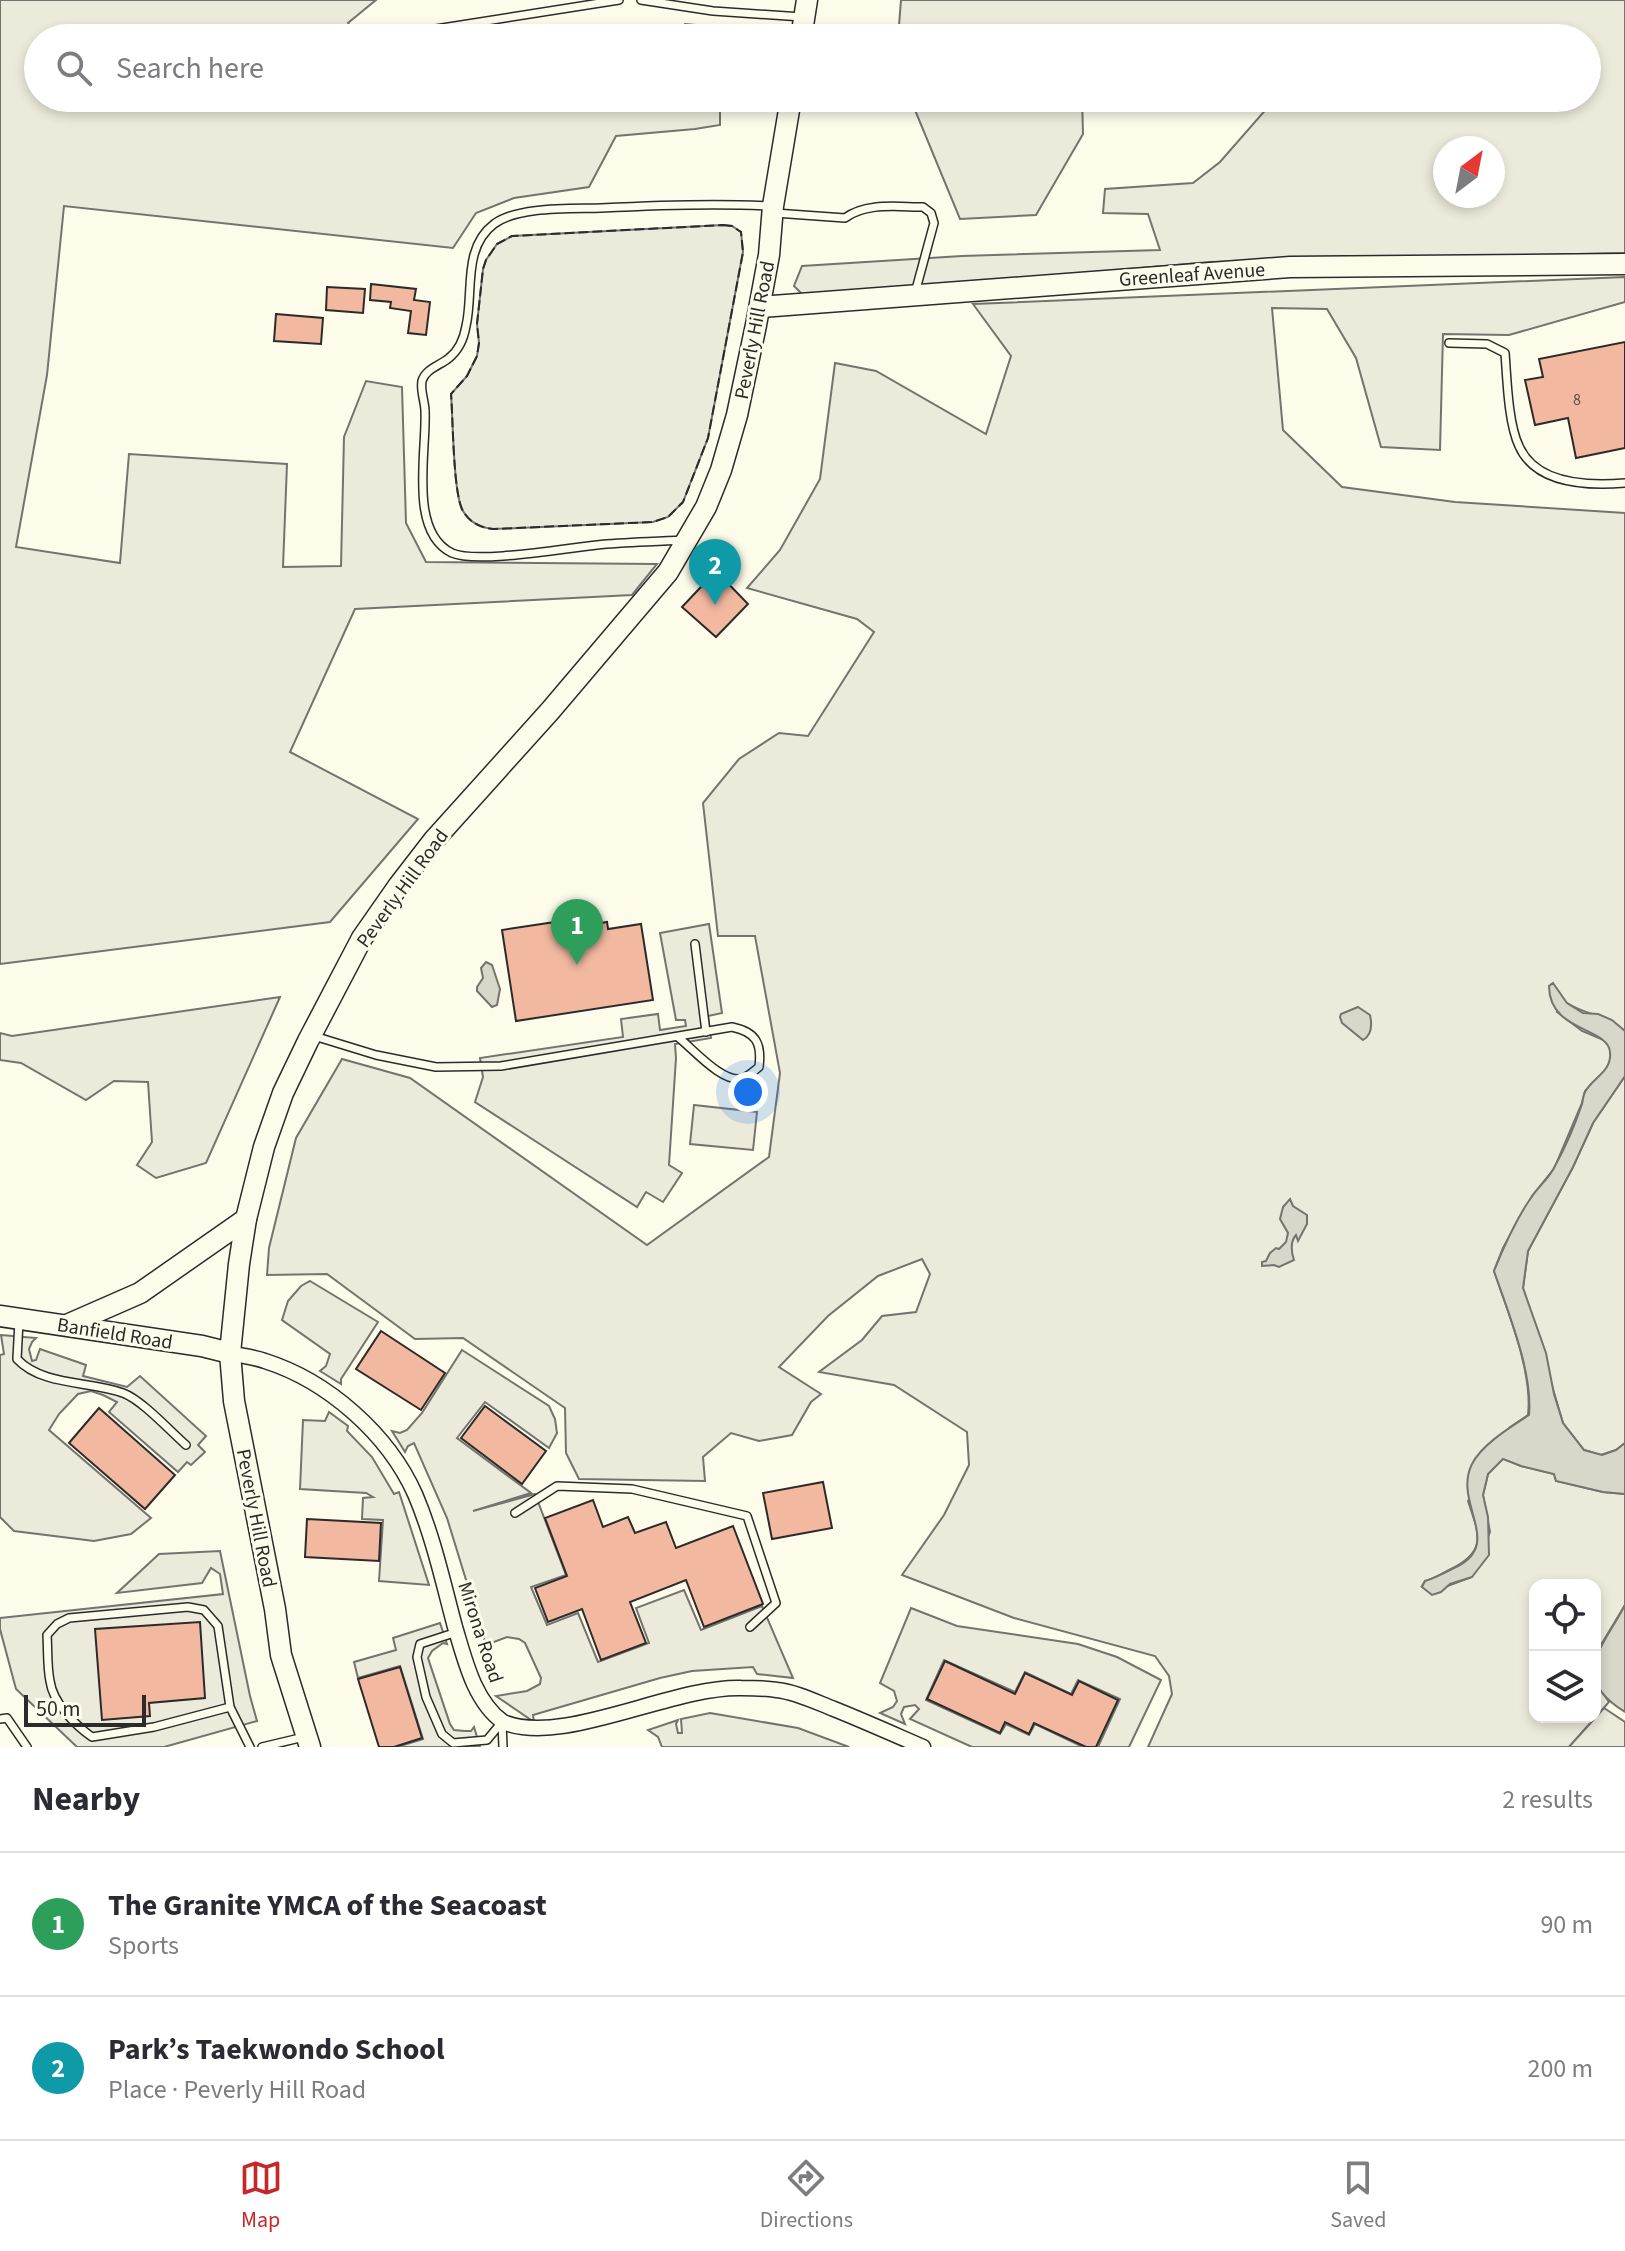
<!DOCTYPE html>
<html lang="en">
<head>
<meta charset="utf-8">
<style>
  :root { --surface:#fff; --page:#f7f7f7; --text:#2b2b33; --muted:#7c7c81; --line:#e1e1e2; --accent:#c62828 }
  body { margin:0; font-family:"Source Sans 3",sans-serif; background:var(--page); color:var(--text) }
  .controls { position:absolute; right:24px; bottom:24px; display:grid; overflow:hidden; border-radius:16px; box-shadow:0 4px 12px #0003 }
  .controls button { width:72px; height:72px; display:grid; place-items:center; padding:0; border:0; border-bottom:2px solid var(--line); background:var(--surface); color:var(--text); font:40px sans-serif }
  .compass { position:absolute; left:1433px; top:136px; width:72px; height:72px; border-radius:50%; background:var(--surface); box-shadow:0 4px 12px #0003; rotate:32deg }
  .scale { position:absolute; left:24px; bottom:20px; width:122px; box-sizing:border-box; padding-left:8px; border:4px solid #2b2b2b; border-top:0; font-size:22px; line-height:28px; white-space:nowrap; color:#2b2b2b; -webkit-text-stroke:6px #fdfbea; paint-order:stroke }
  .you { position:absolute; left:748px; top:1092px; width:28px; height:28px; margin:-20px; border:6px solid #fff; border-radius:50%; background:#1a73e8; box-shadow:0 0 0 12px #1a73e833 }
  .badge { display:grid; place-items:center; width:52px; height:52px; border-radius:50%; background:var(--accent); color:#fff; font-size:26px; font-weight:700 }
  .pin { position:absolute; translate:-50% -66px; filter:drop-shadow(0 2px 4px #0008) }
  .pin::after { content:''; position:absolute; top:42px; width:28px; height:24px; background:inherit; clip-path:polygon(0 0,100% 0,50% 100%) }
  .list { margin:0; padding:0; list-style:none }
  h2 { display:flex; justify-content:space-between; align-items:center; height:104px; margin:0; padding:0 32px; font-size:34px }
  h2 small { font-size:26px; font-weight:400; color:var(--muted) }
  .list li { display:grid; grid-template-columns:52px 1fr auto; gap:24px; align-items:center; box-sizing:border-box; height:144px; padding:0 32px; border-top:2px solid var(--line) }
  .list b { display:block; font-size:30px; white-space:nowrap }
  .list p { margin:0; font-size:26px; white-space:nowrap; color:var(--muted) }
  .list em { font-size:26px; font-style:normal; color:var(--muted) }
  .icon { flex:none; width:44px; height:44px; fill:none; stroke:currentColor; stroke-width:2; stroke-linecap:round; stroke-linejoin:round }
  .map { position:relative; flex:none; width:1625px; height:1747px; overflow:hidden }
  .search { position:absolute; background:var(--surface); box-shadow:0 4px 12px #0003; left:24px; right:24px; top:24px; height:88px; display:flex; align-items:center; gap:20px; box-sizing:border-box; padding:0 28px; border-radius:44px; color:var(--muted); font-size:30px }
  .sheet { height:392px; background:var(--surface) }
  nav { display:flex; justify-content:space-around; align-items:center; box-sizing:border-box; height:112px; border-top:2px solid var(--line); background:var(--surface); font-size:22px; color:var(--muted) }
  nav a { display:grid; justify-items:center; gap:4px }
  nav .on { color:var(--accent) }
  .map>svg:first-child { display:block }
  .green { fill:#ecebdb; stroke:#74746e; stroke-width:2; fill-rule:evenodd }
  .parking { fill:#eceadb; stroke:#74746e; stroke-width:2 }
  .water { fill:#d8d7c9; stroke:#74746e; stroke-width:2 }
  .building { fill:#f2b8a0; stroke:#2b2b2b; stroke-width:2 }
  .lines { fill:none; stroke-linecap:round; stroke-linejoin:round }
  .lane-casing { stroke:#2b2b2b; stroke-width:10 }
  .street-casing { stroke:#2b2b2b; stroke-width:17 }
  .secondary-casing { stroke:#2b2b2b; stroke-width:23 }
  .lane { stroke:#fdfbea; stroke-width:7 }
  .street { stroke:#fdfbea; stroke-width:14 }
  .secondary { stroke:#fdfbea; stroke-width:20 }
  .fence { stroke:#2b2b2b; stroke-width:2; stroke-dasharray:10 4; stroke-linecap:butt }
  .labels { text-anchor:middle; stroke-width:6; stroke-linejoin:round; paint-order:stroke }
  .number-label { font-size:16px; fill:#5d4e48 }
  .street-label { font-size:20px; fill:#2b2b2b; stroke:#fdfbea }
</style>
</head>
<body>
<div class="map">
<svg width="1625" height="1747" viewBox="0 0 1625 1747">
  <rect width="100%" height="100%" fill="#fdfbea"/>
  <g class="green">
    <polygon points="0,0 376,0 348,23 359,38 38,38 38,98 472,98 530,104 547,98 720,98 720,125 695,129 616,136 589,187 514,198 476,213 453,248 64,206 47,375 16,547 120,563 129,454 287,464 283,567 341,566 344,437 366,381 402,387 406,523 426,562 657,564 632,595 355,609 290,752 418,819 330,922 0,964"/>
    <path d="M901 0H1625V253L1210 262 805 297 794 286 802 266 962 256 1160 250 1148 214 1103 213 1105 189 1193 183 1220 162 1276 98H1587V38H898ZM1445 148H1493V196H1445Z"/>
    <polygon points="685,24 717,27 717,38 674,38"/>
    <polygon points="910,98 1082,98 1083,134 1036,215 960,219"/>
    <path d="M723 225 732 226 741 232 743 252 708 438 683 502 668 517 653 522 494 529C481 528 470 523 463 511 453 495 453 417 451 394L467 376 477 356 479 343 477 324 483 269 486 260 497 244 512 236Z"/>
    <path d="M1625 277V302L1509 335 1443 334 1440 450 1381 447 1356 358 1327 309 1272 308 1283 430 1342 487 1455 502 1625 513V1031C1605 1014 1588 1016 1567 1003L1557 1012 1582 1031 1606 1041 1610 1047 1611 1060 1606 1071 1585 1091 1582 1103 1554 1169 1532 1196 1503 1248 1494 1271C1508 1312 1533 1372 1528 1415L1509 1428 1468 1501C1480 1536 1487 1552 1449 1570 1441 1574 1434 1579 1425 1581L1422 1586 1445 1587 1472 1577 1490 1532 1483 1495 1488 1474 1503 1458 1521 1466 1554 1474 1556 1481 1603 1492 1625 1494V1605L1598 1650 1595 1662V1585H1535V1717H1595V1682L1609 1702 1569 1747H1148L1172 1694 1169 1676 1155 1656 1014 1618 902 1575 944 1515 969 1465 967 1432 894 1385 819 1372 862 1340 882 1316 916 1312 930 1274 922 1259 878 1276 828 1316 779 1367 821 1394 811 1402 792 1435 759 1441 731 1433 703 1457 705 1481 579 1479 566 1453 565 1408 463 1338 415 1339 327 1274 267 1275 269 1248 296 1138 342 1059 410 1078 647 1245 769 1157 780 1073 755 936H718L703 803 739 759 779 733 808 736 874 632 857 619 747 588 780 550 820 479 835 363 876 371 986 434 1011 356 973 304Z"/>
    <polygon points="280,997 206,1163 156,1178 137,1165 152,1142 148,1082 114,1081 86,1100 21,1063 0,1060 0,1033 12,1036"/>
    <polygon points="1625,1076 1625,1443 1616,1450 1601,1455 1584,1450 1563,1423 1523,1288 1528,1251 1573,1167 1593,1123"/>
    <polygon points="694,1105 757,1112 753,1150 690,1144"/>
  </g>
  <g class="parking">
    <polygon points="709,924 722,1013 708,1016 711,1038 675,1044 676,1058 669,1165 682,1173 663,1202 646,1192 637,1207 475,1102 483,1077 480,1058 623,1037 621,1019 658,1014 660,1030 686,1026 685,1020 676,1020 660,933"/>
    <polygon points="310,1281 378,1322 341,1379 341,1384 320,1371 326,1366 330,1354 282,1320 288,1301 301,1286"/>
    <polygon points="1,1335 36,1338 32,1342 29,1349 32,1361 36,1360 40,1349 86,1365 83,1376 127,1387 140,1376 206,1436 198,1445 205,1452 191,1465 187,1462 178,1472 109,1412 117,1402 103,1395 91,1391 78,1394 59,1414 49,1430 151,1518 131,1534 94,1541 14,1531 0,1517 0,1355 4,1354"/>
    <polygon points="462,1350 549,1406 555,1419 557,1433 549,1448 485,1402 457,1438 531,1493 473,1511 535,1494 566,1575 531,1587 547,1625 578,1613 598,1662 649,1643 636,1608 684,1590 701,1630 762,1606 793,1678 757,1674 753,1667 692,1671 660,1678 533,1715 534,1722 496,1696 527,1691 540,1684 541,1678 525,1643 519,1639 507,1637 486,1645 447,1518 414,1443 408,1446 405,1452 392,1431 400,1433 407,1430 422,1413"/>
    <polygon points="329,1412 348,1426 347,1431 372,1457 394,1494 399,1492 429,1585 379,1581 383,1520 362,1519 363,1498 373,1497 366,1493 300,1489 303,1420 325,1421"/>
    <polygon points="220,1551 250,1696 257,1721 164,1747 77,1747 16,1689 0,1629 0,1618 223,1594 220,1574 211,1568 202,1583 117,1593 159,1554"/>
    <polygon points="911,1608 957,1626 1078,1644 1117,1657 1161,1680 1129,1747 1098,1747 1120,1699 1078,1680 1071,1694 1025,1672 1015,1692 944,1660 926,1700 1000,1734 1006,1724 1029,1735 1035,1724 1083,1747 972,1747 910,1719 919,1709 915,1705 904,1707 901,1714 905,1724 880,1713 893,1707 897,1701 894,1691 880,1683"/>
    <polygon points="440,1623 447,1644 443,1643 432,1651 428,1658 450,1724 454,1730 465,1731 471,1731 474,1727 480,1747 397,1747 423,1739 400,1666 358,1678 354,1662 396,1650 393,1638"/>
    <polygon points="1604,1708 1625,1722 1625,1747 1569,1747"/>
    <polygon points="710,1713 798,1728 849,1747 662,1747 658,1737 648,1730 678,1720 676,1724 678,1733 682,1733 681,1719"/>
  </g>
  <g class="water">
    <polygon points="486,962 492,965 500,989 497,1005 492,1007 477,991 477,987 483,978 481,968"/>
    <path d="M1553 983 1567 1003 1583 1013 1598 1014 1612 1020 1625 1031V1076L1593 1123 1573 1167 1528 1251 1523 1288 1546 1353 1554 1394 1563 1423 1584 1450 1602 1455 1616 1450 1625 1443V1494L1603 1492 1556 1481 1554 1474 1521 1466 1503 1459 1488 1474 1483 1495 1488 1517 1489 1555 1472 1577 1450 1584 1441 1592 1432 1595 1422 1587 1425 1581C1435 1578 1444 1573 1454 1568 1506 1545 1452 1503 1472 1464 1482 1444 1511 1427 1529 1415 1533 1372 1508 1312 1494 1271 1504 1246 1517 1217 1533 1195 1540 1185 1550 1177 1555 1166 1566 1146 1575 1125 1582 1104 1583 1100 1583 1096 1585 1092 1593 1077 1612 1072 1610 1052 1608 1027 1549 1032 1549 986Z"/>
    <path d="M1358 1007 1370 1015C1372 1024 1372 1035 1363 1040L1342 1023 1340 1017 1341 1014Z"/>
    <path d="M1290 1199 1293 1206 1307 1215V1224L1298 1241 1296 1235C1290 1242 1291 1251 1294 1260L1279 1267 1274 1265 1262 1266V1262L1266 1261 1270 1253 1276 1248 1279 1249 1286 1242 1288 1233 1280 1219 1283 1207Z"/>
    <path d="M1625 1605V1712C1568 1677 1603 1647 1625 1605Z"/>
  </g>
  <g class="building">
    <polygon points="371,284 416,289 414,300 430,302 426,335 408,333 411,311 390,308 391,302 370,300"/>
    <polygon points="327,287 365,289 363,313 326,310"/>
    <polygon points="276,314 323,318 321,344 274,341"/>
    <polygon points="1625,342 1625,448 1576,458 1568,418 1535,425 1525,380 1543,377 1539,359"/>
    <polygon points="716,571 748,604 716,637 682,607"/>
    <polygon points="562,921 563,929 607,922 608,929 641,924 653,1000 516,1021 502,930"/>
    <polygon points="381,1331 445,1373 421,1410 356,1369"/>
    <polygon points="485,1406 546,1451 522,1484 461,1438"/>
    <polygon points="99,1408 175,1475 145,1509 69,1443"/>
    <polygon points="823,1482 832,1528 772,1539 763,1493"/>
    <polygon points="593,1500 603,1527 628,1517 635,1533 666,1522 676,1548 733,1526 763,1604 704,1627 686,1580 630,1602 646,1643 601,1660 582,1609 548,1622 535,1588 567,1576 545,1518"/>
    <polygon points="307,1519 381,1523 379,1561 305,1557"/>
    <polygon points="200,1622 205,1698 149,1703 150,1716 102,1720 95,1629"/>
    <polygon points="945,1661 1015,1694 1025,1673 1072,1695 1079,1681 1118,1700 1096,1747 1086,1747 1034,1723 1029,1734 1005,1722 1000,1733 927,1699"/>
    <polygon points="400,1667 422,1738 394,1747 379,1747 358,1679"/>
  </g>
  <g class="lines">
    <defs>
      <g id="lane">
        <polyline points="641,0 713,11 802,17"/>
        <polyline points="423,31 619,0"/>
        <path d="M775 213 845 218C866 202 898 207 923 207L931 213 934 223 915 293"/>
        <path d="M1449 343 1487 344 1505 353C1507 378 1508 423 1519 446 1536 485 1589 486 1625 483"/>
        <path d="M682 540C654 542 625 542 597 545 566 548 477 564 452 553 408 532 427 451 425 411 425 402 420 390 422 381 425 369 441 365 449 358 459 350 464 338 466 326 474 293 462 248 494 224 518 206 572 209 601 208 658 205 714 203 771 206"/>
        <polyline points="695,944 706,1032"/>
        <path d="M314 1036 376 1055 436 1067 501 1066 732 1027C756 1032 762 1043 759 1067 755 1070 749 1076 743 1078 724 1085 693 1049 678 1037"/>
        <path d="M19 1321 17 1359C42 1386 90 1381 123 1393 142 1400 170 1431 186 1445"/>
        <polyline points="515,1513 557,1486 632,1489 747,1516 776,1603 750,1627"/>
        <polyline points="457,1632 420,1644 417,1657 426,1697 442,1734 453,1743 487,1740 502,1722"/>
        <path d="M230 1707 154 1727 92 1737C75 1725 53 1703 50 1681 47 1666 48 1650 47 1635L57 1624 69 1618 188 1607 204 1610 218 1626 230 1707 250 1747"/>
        <polyline points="0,1719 7,1718 27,1747"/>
        <polyline points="502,1722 503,1747"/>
        <polyline points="262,1747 304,1737"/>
      </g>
      <path id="street" d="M230 1353C242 1356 254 1357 265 1361 328 1381 388 1434 415 1494 433 1536 443 1582 455 1627 465 1660 474 1701 503 1722 562 1747 672 1686 741 1688 752 1688 765 1688 777 1690 796 1692 816 1702 834 1709 864 1721 893 1734 923 1747"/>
      <g id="secondary">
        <polyline points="801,38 807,0"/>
        <polyline points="760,307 1290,267 1625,264"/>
        <polyline points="0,1316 202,1346 230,1353"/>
        <polyline points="67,1325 140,1293 246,1219"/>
        <polyline points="310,1747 281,1655 275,1609 234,1401 230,1353 239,1264 246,1219 264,1147 283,1093 308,1041 362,938 399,885 433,841 550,711 668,572 706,507 721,470 737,415 756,325 769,255 773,206 791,98"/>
      </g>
    </defs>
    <use href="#lane" class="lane-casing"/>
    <use href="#street" class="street-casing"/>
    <use href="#secondary" class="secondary-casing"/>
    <use href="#lane" class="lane"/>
    <use href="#street" class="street"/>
    <use href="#secondary" class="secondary"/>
    <path class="fence" d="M723 225 732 226 741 232 743 252 708 438 683 502 668 517 653 522 494 529C481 528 470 523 463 511 453 495 453 417 451 394L467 376 477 356 479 343 477 324 483 269 486 260 497 244 512 236Z"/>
  </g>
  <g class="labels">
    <g class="number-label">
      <text x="1577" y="405">8</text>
    </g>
    <g class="street-label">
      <text transform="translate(1192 274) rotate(-4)" y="7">Greenleaf Avenue</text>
      <text transform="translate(754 330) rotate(-79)" y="7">Peverly Hill Road</text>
      <text transform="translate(402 888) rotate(-54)" y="7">Peverly Hill Road</text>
      <text transform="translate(115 1333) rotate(9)" y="7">Banfield Road</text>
      <text transform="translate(257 1518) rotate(79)" y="7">Peverly Hill Road</text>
      <text transform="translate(481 1632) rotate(72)" y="7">Mirona Road</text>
    </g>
  </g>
</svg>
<div class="controls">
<button><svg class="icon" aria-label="locate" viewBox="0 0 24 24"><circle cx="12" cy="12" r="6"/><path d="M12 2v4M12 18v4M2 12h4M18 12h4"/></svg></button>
<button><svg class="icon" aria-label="layers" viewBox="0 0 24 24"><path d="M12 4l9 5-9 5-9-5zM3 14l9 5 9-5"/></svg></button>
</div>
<svg class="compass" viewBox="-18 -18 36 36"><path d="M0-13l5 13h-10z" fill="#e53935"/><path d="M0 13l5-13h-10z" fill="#7c7c81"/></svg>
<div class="scale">50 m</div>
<div class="you"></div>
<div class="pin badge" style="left:577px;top:965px;background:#2e9e5b">1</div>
<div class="pin badge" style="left:715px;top:605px;background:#0f9aa8">2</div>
<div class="search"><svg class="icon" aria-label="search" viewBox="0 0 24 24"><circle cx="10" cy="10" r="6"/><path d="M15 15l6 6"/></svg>Search here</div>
</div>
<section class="sheet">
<h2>Nearby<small>2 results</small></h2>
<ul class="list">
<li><span class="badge" style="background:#2e9e5b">1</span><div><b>The Granite YMCA of the Seacoast</b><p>Sports</p></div><em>90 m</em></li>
<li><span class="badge" style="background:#0f9aa8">2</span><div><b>Park’s Taekwondo School</b><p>Place · Peverly Hill Road</p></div><em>200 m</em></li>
</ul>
</section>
<nav>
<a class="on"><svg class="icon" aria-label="map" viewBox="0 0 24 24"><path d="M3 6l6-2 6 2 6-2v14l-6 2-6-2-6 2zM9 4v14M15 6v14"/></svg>Map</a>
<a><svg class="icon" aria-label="directions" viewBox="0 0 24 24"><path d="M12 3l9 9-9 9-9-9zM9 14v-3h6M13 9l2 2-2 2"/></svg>Directions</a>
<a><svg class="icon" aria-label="saved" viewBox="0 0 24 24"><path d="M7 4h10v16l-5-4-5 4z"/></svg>Saved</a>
</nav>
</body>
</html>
